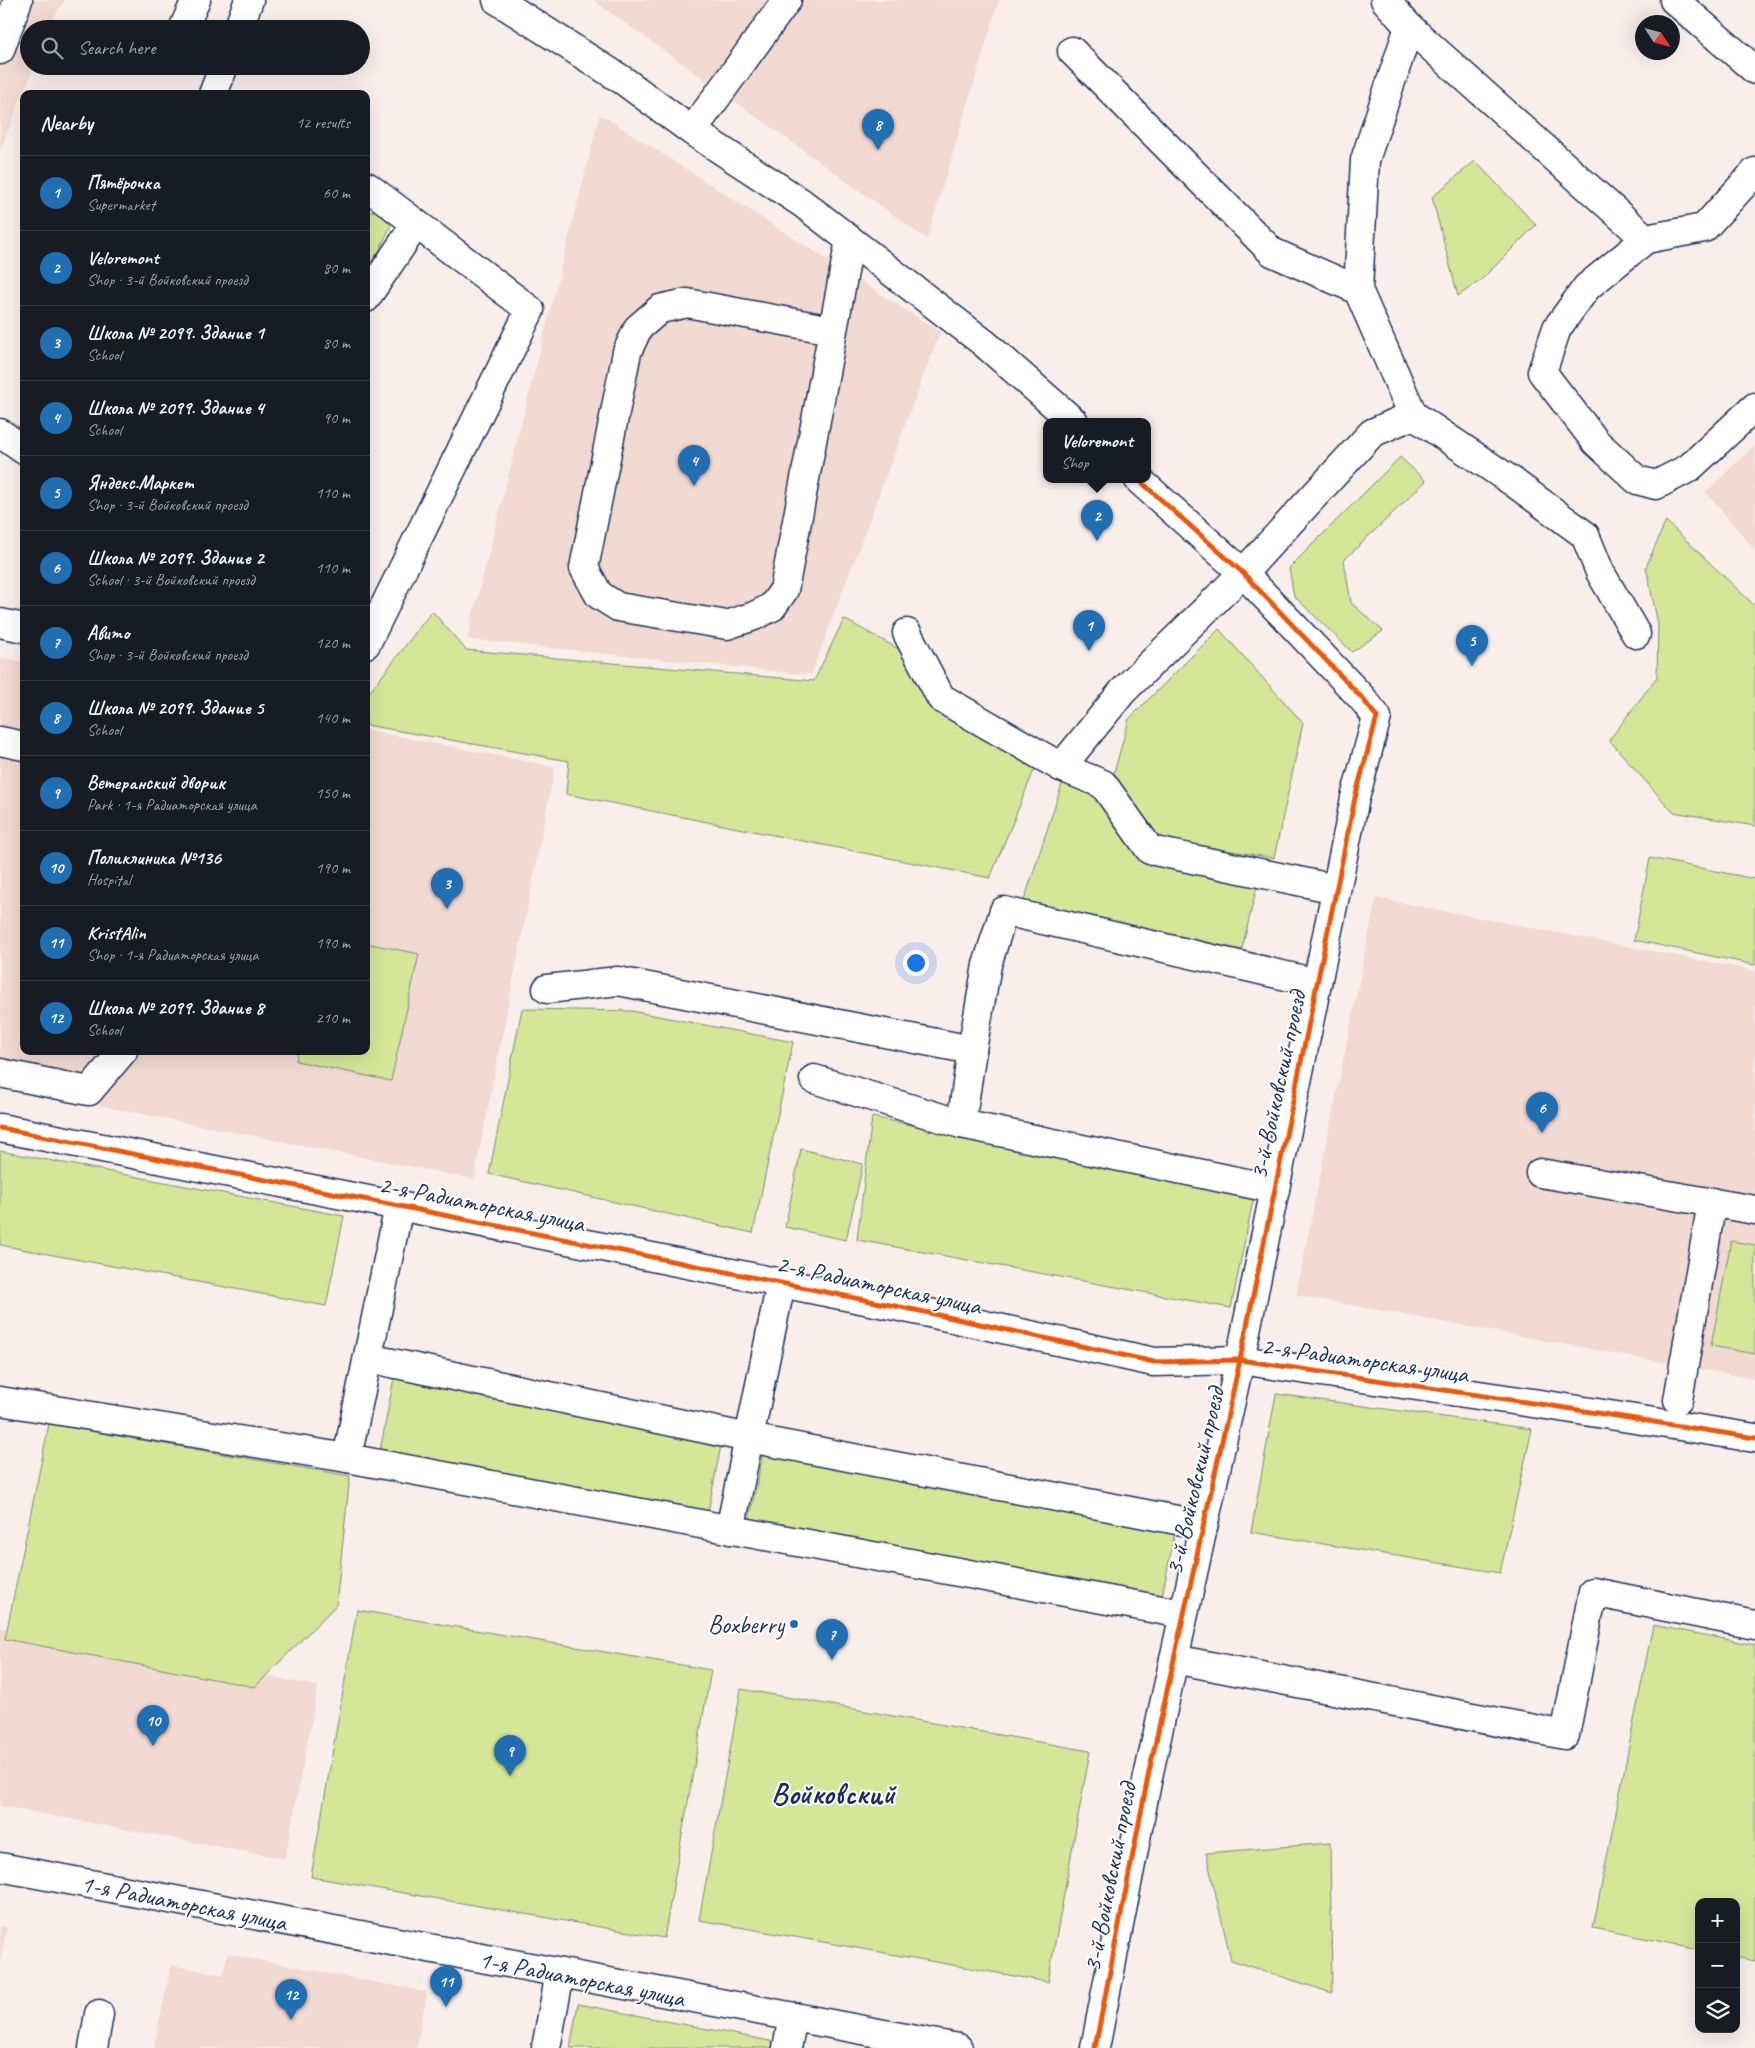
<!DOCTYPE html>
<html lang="en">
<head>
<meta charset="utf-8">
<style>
  :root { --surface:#171b24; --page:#242831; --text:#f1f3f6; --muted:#9ea1a6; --line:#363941; --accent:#1f6fb2 }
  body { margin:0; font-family:Caveat,sans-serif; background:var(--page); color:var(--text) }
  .controls { position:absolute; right:15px; bottom:15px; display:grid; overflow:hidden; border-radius:10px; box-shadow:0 5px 20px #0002 }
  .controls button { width:45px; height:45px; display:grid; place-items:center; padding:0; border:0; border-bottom:1px solid var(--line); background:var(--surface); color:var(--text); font:25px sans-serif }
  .compass { position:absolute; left:1635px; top:15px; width:45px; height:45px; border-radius:50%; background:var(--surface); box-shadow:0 5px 20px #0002; rotate:126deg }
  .you { position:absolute; left:915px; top:962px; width:18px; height:18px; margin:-12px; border:4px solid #fff; border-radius:50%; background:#1a73e8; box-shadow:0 0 0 8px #1a73e833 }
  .badge { display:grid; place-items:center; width:32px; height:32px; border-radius:50%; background:var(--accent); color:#fff; font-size:16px; font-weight:700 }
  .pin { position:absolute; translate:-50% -41px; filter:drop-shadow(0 1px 2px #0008) }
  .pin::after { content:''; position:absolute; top:26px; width:18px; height:15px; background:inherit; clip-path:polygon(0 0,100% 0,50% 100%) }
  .popup { position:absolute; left:1043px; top:418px; width:108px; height:65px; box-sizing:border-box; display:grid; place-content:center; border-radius:10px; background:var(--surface); filter:drop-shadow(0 1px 4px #0005); font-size:16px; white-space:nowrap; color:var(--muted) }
  .popup b { font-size:19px; color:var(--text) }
  .popup::after { content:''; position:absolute; left:50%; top:100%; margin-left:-10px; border:10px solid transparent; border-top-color:var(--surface) }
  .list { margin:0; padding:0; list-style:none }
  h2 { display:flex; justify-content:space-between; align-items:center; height:65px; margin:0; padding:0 20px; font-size:21px }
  h2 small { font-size:16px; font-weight:400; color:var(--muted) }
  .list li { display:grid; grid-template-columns:32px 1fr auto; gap:15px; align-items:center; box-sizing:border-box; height:75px; padding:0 20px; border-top:1px solid var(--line) }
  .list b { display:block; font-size:19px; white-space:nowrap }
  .list p { margin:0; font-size:16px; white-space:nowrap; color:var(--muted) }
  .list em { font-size:16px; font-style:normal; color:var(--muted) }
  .icon { flex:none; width:28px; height:28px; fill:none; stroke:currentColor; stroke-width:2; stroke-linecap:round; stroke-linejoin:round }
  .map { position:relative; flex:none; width:1755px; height:2048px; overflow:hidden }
  .search { position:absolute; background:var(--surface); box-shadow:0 5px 20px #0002; left:20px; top:20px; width:350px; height:55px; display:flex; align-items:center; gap:12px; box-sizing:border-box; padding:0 18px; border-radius:28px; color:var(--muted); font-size:19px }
  .panel { position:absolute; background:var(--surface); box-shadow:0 5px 20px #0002; left:20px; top:90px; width:350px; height:965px; border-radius:10px }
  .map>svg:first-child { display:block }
  .built { fill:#f2d9d1 }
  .green { fill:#d5e699; stroke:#788a7c }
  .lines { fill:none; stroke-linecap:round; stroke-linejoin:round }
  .minor-casing { stroke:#1b2f5e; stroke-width:31 }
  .minor { stroke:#fff; stroke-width:28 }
  .cycleway-casing { stroke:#fff; stroke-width:8 }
  .cycleway { stroke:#e8590c; stroke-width:5 }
  .poi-dot { fill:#1f6fb2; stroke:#fff; stroke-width:2 }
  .labels { text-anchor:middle; stroke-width:4; stroke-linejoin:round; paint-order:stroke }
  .street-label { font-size:25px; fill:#1b2f5e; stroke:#fff }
  .poi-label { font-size:25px; fill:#1b2f5e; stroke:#fff; text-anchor:end }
  .district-label { font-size:30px; font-weight:bold; fill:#1b2f5e; stroke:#fff }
</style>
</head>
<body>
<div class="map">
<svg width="1755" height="2048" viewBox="0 0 1755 2048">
  <rect width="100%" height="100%" fill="#f9eeea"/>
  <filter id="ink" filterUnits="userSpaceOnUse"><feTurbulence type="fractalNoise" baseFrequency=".02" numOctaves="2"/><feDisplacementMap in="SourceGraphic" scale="10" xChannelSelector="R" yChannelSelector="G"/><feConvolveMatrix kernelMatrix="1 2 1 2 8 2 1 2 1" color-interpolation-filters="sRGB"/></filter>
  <g filter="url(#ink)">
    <g class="built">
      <polygon points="0,0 65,0 53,18 49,29 29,29 29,66 34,66 0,150"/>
      <polygon points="593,0 999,0 927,239 721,91"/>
      <polygon points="600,114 940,332 811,675 467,639"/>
      <polygon points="1755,445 1755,550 1706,492"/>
      <polygon points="0,658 24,662 24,1051 366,1051 366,730 555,767 474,1179 0,1086"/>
      <polygon points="1376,898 1755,971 1755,1379 1296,1295"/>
      <polygon points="0,1627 318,1686 285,1859 0,1806"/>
      <polygon points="0,1926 7,1927 0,1963"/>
      <polygon points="227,1954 427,1992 416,2048 154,2048 171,1965 223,1975"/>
    </g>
    <g class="green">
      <polygon points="1475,161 1536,225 1480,281 1458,296 1432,197"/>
      <polygon points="376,210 391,225 379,251 366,269 366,214"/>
      <polygon points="1400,457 1426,481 1344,560 1351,603 1383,631 1352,652 1294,596 1289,568"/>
      <polygon points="1666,521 1755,606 1755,826 1673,812 1609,740 1657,677 1658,624 1646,567"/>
      <polygon points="432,611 466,650 814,681 844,619 904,652 943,713 1035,768 990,878 566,794 569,761 366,725 366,697"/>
      <polygon points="1219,629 1303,723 1274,858 1158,839 1114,773 1129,719"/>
      <polygon points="1063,781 1094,795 1148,859 1257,886 1240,957 1022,907"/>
      <polygon points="1650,858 1755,879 1755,965 1634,940"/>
      <polygon points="366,943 419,954 391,1081 296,1061 298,1051 366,1051"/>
      <polygon points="522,1009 632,1011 793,1042 753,1233 489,1174"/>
      <polygon points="872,1117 1254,1196 1231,1308 857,1240"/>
      <polygon points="801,1149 863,1164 846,1240 785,1227"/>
      <polygon points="0,1151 344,1216 326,1306 0,1245"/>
      <polygon points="1731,1241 1755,1245 1755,1354 1711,1346"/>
      <polygon points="394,1378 722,1440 708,1512 380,1451"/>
      <polygon points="1276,1394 1532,1429 1500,1573 1251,1532"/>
      <polygon points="49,1424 350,1476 336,1605 255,1687 5,1639"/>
      <polygon points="763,1453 1175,1532 1161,1601 749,1521"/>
      <polygon points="357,1610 711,1670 664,1938 311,1877"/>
      <polygon points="1653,1625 1755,1645 1755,1960 1736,1956 1736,1902 1699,1902 1699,1949 1593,1928"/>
      <polygon points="741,1689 1090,1751 1048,1982 699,1920"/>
      <polygon points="1330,1843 1332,1993 1231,1960 1206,1853"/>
      <polygon points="578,2004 775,2042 774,2048 570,2048"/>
    </g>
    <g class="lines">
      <defs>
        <g id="minor">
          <polyline points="497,0 624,81 692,131 802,203 984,343 1074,422"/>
          <polyline points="1385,0 1409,27 1646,239 1587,287 1557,328 1542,372 1596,442 1637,480 1656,485 1689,468 1755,407"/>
          <polyline points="1674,0 1755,70"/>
          <polyline points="183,29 196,0"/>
          <polyline points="238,29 249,0"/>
          <polyline points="0,50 18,0"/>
          <polyline points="1072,51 1272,252 1358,290"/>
          <polyline points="213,94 224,66"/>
          <polyline points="692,131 787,0"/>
          <polyline points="366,188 368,187 530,310 366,644"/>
          <polyline points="1646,239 1704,228 1755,172"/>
          <polyline points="366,298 416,224"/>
          <polyline points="832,330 687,303 660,309 638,328 627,352 584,568 599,595 618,607 727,625 754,616 772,607 784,590 850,240"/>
          <polyline points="1413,415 1513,482 1585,535 1600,572 1636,634"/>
          <polyline points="0,433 24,450"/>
          <polyline points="0,623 24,628"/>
          <polyline points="907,633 941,698 1061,767 1103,784 1150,850 1336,889"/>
          <polyline points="0,741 24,746"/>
          <polyline points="1061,767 1123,691 1243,573 1372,433 1413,415 1358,290 1365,160 1409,27"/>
          <polyline points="547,989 618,981 972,1050 961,1124 1275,1189"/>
          <polyline points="972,1050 987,965 1004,911 1317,983"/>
          <polyline points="0,1073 89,1091 123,1051"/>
          <polyline points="814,1079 961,1124"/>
          <polyline points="0,1128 399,1206 920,1311 1154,1362 1240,1360 1553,1406 1755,1438"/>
          <polyline points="1540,1173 1755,1210"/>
          <polyline points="368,1358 749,1438 1203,1525"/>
          <polyline points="1678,1400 1712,1202"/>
          <polyline points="0,1401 347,1458 399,1206"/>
          <polyline points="347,1458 1183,1614"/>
          <polyline points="730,1530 781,1283"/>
          <polyline points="1174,1659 1565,1735 1593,1592 1755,1625"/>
          <polyline points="0,1867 958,2048"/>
          <polyline points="93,2048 99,2014"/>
          <polyline points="546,2048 560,1973"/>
          <polyline points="787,2048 793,2017"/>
          <polyline points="1095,2048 1148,1777 1240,1360 1355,798 1377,717 1362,698 1243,573 1139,480"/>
        </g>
      </defs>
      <use href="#minor" class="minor-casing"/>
      <use href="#minor" class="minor"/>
      <defs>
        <g id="cycleway">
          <polyline points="0,1128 399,1206 920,1311 1154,1362 1240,1360 1553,1406 1755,1438"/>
          <polyline points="1095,2048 1148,1777 1240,1360 1355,798 1377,717 1362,698 1243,573 1139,480"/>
        </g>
      </defs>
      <use href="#cycleway" class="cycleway-casing"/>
      <use href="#cycleway" class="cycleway"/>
    </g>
  </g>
  <circle class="poi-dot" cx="794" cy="1624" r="5"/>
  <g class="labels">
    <g class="street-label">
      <text transform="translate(1277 1085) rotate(-78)" y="9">3-й Войковский проезд</text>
      <text transform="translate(482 1203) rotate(11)" y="9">2-я Радиаторская улица</text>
      <text transform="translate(879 1284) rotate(12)" y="9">2-я Радиаторская улица</text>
      <text transform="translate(1365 1359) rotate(8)" y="9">2-я Радиаторская улица</text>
      <text transform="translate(1194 1481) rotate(-77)" y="9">3-й Войковский проезд</text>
      <text transform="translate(1109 1877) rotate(-79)" y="9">3-й Войковский проезд</text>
      <text transform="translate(184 1902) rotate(11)" y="9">1-я Радиаторская улица</text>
      <text transform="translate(582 1978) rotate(11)" y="9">1-я Радиаторская улица</text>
    </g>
    <g class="poi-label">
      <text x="784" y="1633">Boxberry</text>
    </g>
    <g class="district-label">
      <text x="833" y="1804">Войковский</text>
    </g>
  </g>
</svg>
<div class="controls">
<button>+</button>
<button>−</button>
<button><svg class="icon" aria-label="layers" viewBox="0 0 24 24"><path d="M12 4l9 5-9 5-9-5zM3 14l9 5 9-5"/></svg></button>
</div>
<svg class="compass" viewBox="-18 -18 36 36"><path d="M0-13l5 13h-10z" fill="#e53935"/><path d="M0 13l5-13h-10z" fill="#9ea1a6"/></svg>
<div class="you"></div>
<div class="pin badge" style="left:1089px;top:651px">1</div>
<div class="pin badge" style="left:1097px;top:541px">2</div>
<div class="popup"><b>Veloremont</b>Shop</div>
<div class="pin badge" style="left:447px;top:909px">3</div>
<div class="pin badge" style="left:694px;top:486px">4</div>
<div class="pin badge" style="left:1472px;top:666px">5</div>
<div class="pin badge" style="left:1542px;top:1133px">6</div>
<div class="pin badge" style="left:832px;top:1660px">7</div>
<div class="pin badge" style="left:878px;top:150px">8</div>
<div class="pin badge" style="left:510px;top:1776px">9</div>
<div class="pin badge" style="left:153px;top:1746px">10</div>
<div class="pin badge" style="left:446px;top:2007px">11</div>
<div class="pin badge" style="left:291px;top:2020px">12</div>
<div class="search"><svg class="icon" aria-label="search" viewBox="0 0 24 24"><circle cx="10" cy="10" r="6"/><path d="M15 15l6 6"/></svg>Search here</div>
<section class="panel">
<h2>Nearby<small>12 results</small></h2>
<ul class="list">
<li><span class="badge">1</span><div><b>Пятёрочка</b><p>Supermarket</p></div><em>60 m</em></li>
<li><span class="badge">2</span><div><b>Veloremont</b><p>Shop · 3-й Войковский проезд</p></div><em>80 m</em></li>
<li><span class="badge">3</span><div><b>Школа № 2099. Здание 1</b><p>School</p></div><em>80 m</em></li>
<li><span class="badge">4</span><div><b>Школа № 2099. Здание 4</b><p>School</p></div><em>90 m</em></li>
<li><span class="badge">5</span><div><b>Яндекс.Маркет</b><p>Shop · 3-й Войковский проезд</p></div><em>110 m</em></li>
<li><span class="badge">6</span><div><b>Школа № 2099. Здание 2</b><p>School · 3-й Войковский проезд</p></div><em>110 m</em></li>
<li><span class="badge">7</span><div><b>Авито</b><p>Shop · 3-й Войковский проезд</p></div><em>120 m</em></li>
<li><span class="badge">8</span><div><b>Школа № 2099. Здание 5</b><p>School</p></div><em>140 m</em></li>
<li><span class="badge">9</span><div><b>Ветеранский дворик</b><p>Park · 1-я Радиаторская улица</p></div><em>150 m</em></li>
<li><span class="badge">10</span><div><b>Поликлиника №136</b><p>Hospital</p></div><em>190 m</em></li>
<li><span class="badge">11</span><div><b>KristAlin</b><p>Shop · 1-я Радиаторская улица</p></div><em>190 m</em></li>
<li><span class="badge">12</span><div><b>Школа № 2099. Здание 8</b><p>School</p></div><em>210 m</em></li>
</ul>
</section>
</div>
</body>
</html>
